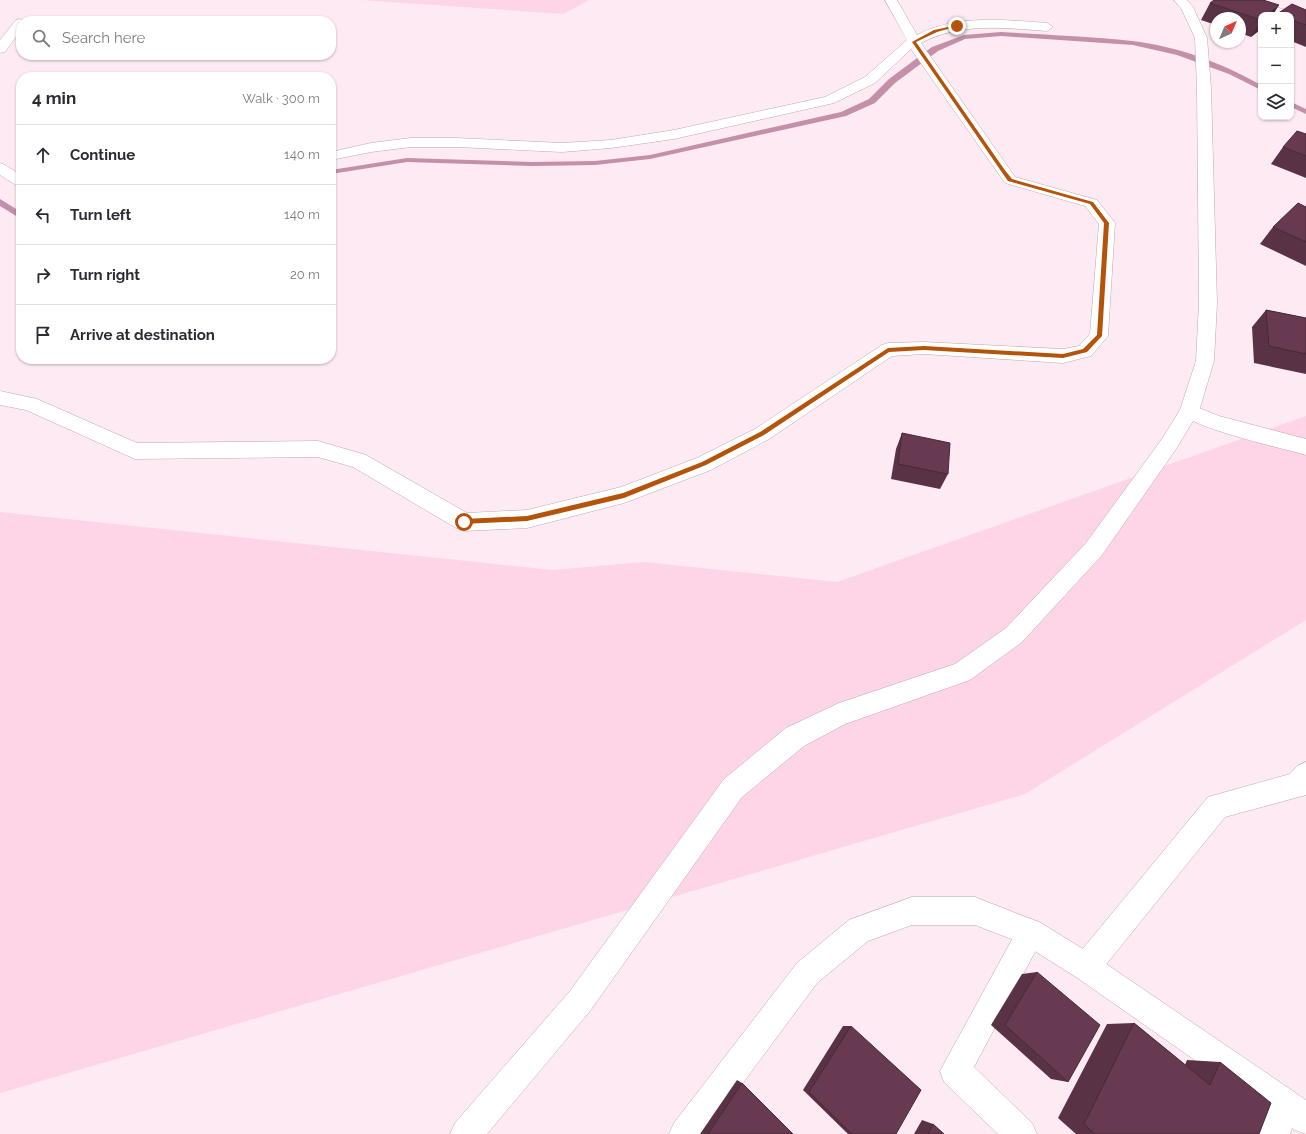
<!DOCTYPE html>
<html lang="en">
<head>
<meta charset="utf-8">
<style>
  :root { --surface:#fff; --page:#f2f2f3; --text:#2b2b33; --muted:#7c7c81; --line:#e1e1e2 }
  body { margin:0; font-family:Raleway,sans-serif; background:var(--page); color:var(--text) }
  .controls { position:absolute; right:12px; top:12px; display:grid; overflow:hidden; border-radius:8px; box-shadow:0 1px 3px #0004 }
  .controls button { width:36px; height:36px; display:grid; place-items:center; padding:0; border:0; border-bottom:1px solid var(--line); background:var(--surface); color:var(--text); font:20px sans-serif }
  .compass { position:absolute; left:1210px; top:12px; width:36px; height:36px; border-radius:50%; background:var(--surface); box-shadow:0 1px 3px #0004; rotate:44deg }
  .stop { position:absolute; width:12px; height:12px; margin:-9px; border:3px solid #b45309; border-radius:50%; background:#fff }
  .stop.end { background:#b45309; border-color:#fff; box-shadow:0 1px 4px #0008 }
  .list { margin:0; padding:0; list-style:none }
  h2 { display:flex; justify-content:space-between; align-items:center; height:52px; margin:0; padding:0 16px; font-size:17px }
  h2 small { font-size:13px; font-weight:400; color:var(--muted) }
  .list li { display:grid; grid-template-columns:26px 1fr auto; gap:12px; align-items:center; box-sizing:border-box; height:60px; padding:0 16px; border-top:1px solid var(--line) }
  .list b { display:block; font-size:15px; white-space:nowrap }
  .list em { font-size:13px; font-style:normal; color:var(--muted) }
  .icon { flex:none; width:22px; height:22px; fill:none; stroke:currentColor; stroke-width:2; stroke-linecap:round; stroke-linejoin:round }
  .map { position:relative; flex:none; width:1306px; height:1134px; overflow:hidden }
  .search { position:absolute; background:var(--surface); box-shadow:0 1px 3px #0004; left:16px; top:16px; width:320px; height:44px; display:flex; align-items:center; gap:10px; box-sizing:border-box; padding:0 14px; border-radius:16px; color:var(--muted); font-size:15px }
  .panel { position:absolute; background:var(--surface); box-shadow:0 1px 3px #0004; left:16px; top:72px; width:320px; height:292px; border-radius:16px }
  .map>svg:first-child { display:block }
  .green { fill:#fed4e7 }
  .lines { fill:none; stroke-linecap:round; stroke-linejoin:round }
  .stream { fill:#c390a8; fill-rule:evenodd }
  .minor-casing { stroke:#bda8b1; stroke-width:1 }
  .tertiary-casing { stroke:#bda8b1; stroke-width:1 }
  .minor { fill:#fff; fill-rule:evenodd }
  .tertiary { fill:#fff; fill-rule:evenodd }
  .wall { fill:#593246 }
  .shaded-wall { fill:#482939 }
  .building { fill:#673a51; stroke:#482939 }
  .route { fill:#b45309 }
</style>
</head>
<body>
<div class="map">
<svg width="1306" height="1134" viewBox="0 0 1306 1134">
  <rect width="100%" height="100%" fill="#fdeaf3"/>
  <g class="green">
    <polygon points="362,0 589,0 563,14"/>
    <polygon points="1306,416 1306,620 1025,794 0,1093 0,512 553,570 644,562 837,582"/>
  </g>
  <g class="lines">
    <g class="stream">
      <path d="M1001 32C1044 35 1089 36 1132 41 1177 46 1222 63 1261 85V90L1229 74 1177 55 1133 45 1001 36 965 39 938 51 895 83 875 103 846 116 650 159 595 165 532 166 407 162 331 174V170L407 158 532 162 595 161 650 155 841 112 869 99 889 79 932 47 964 35Z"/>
      <polygon points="1291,102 1306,109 1306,114 1291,107"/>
      <polygon points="0,199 21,212 21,219 0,206"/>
    </g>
    <defs>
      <g id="minor">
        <path d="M885 0H897L917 35C957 14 1004 20 1047 23L1053 27 1047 31C1004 28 961 22 921 43L1015 177 1097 200 1115 223 1108 336 1091 356 1063 363 924 354 892 356 769 439 711 470 624 503 527 528 464 531 456 528 353 467 318 457 135 459 26 410 0 405V391L37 399 137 443 318 441 366 455 467 513 527 510 621 487 697 458 755 429 882 345 888 343 924 342 1063 349 1079 346 1090 334 1099 224 1085 206 1005 183 911 49 875 83 834 103 674 139 611 148 562 152 456 147H411L371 152 331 160V152L371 143 411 138H456L562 143 611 140 674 130 825 97 865 77 907 40Z"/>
        <polygon points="20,19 25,21 21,21 21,30 5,52 0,53 0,40 16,20"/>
        <polygon points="0,163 5,165 21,175 21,187 16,185 0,175"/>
        <path d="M1189 404 1219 416 1306 439V455C1283 448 1189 428 1179 411L1182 406Z"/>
        <polygon points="1306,762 1306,795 1225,817 1096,977 1086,981 1076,977 1072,967 1076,957 1208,797 1290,774 1297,766"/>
        <polygon points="1031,919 1041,923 1045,933 974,1067 1032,1123 1037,1134 998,1134 944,1082 940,1071 1021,923"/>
        <polygon points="1285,1088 1296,1093 1301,1104 1290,1134 1258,1134 1274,1093"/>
      </g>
      <g id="tertiary">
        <polygon points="1174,0 1187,0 1193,7 1207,38 1211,88 1217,303 1214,361 1199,411 1176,449 1102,555 1022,642 970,680 845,724 804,746 742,797 590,1011 487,1134 450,1134 455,1123 570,991 724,779 786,728 839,703 955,664 1006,628 1086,543 1162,439 1180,410 1196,361 1199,303 1197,88 1195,38 1181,8"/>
        <polygon points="1237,0 1255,0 1291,12 1293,15 1291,18 1291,15 1275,15 1239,3"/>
        <polygon points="912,897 975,897 1041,923 1096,957 1306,1100 1306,1134 1295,1130 1076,977 1022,943 975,925 912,925 868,941 817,983 705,1134 669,1134 674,1123 797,963 849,920"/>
      </g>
    </defs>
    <use href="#minor" class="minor-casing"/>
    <use href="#tertiary" class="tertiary-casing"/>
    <use href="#minor" class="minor"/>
    <use href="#tertiary" class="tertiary"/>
  </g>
  <g class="wall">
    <polygon points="1264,0 1261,15 1261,29 1251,37 1240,33 1240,18 1216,18 1216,25 1201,20 1210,3"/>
    <polygon points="1306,10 1306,47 1291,41 1291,15 1276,15 1277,14"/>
    <polygon points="1306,134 1306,178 1271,164 1283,147"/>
    <polygon points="1306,207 1306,266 1260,244 1273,227"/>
    <polygon points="1266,310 1306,318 1306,374 1254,363 1252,327"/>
    <polygon points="902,433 948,474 940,489 891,479 896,449"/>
    <polygon points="1037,972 1068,1082 1051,1079 991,1025 1022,974"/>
    <polygon points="1134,1023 1185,1065 1187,1060 1220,1062 1259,1134 1076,1134 1058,1118 1107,1024"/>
    <polygon points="843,1026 851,1026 896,1134 848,1134 803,1090"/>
    <polygon points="737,1080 742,1083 793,1134 700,1134"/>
    <polygon points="922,1120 933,1124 944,1134 914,1134"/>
  </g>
  <g class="shaded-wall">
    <polygon points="1279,5 1273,15 1267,15"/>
    <polygon points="1261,21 1261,29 1251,37"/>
  </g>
  <g class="building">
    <polygon points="1214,0 1263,0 1279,5 1267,15 1261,15 1261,20 1210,3"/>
    <polygon points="1292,4 1306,10 1306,25 1291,20 1291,15 1279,15 1277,14"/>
    <polygon points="1297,131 1306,134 1306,156 1283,147"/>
    <polygon points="1298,203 1306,207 1306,242 1273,227"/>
    <polygon points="1266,310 1306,318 1306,354 1269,346"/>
    <polygon points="902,433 950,443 948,474 898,464"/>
    <polygon points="1037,972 1100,1025 1068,1082 1005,1025"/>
    <polygon points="1134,1023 1210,1085 1220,1062 1271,1103 1259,1134 1095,1134 1084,1124"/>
    <polygon points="851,1026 921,1090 896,1134 852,1134 809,1092"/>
    <polygon points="742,1083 793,1134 708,1134"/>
    <polygon points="933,1124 944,1134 928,1134"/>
  </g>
  <polygon class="route" points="958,25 958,26 937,32 916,42 1004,169 1012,179 1093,202 1109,223 1102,336 1087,352 1063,358 924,350 889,352 764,435 706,465 624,498 527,521 462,524 461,522 464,519 527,516 623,493 702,462 760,432 888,348 924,346 1063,354 1083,349 1097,335 1104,223 1090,204 1008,181 1001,171 912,42 934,30"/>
</svg>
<div class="controls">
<button>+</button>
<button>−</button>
<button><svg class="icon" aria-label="layers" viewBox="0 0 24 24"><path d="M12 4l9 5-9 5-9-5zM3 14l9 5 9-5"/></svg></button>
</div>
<svg class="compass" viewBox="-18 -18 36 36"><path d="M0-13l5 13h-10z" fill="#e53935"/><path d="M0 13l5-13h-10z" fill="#7c7c81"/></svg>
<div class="stop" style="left:464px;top:522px"></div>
<div class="stop end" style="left:957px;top:26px"></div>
<div class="search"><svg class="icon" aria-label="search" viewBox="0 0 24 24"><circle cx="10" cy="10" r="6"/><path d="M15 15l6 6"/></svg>Search here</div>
<section class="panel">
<h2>4 min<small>Walk · 300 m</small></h2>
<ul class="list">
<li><svg class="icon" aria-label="ahead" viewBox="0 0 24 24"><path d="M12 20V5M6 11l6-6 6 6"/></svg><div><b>Continue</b></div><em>140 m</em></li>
<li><svg class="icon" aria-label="left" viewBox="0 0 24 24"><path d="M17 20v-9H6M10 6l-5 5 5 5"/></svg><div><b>Turn left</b></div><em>140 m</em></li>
<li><svg class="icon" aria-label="right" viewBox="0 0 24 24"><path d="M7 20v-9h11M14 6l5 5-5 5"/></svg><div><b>Turn right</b></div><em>20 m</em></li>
<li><svg class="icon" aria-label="arrive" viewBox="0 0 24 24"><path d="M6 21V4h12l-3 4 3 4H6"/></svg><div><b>Arrive at destination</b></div></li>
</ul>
</section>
</div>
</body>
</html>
